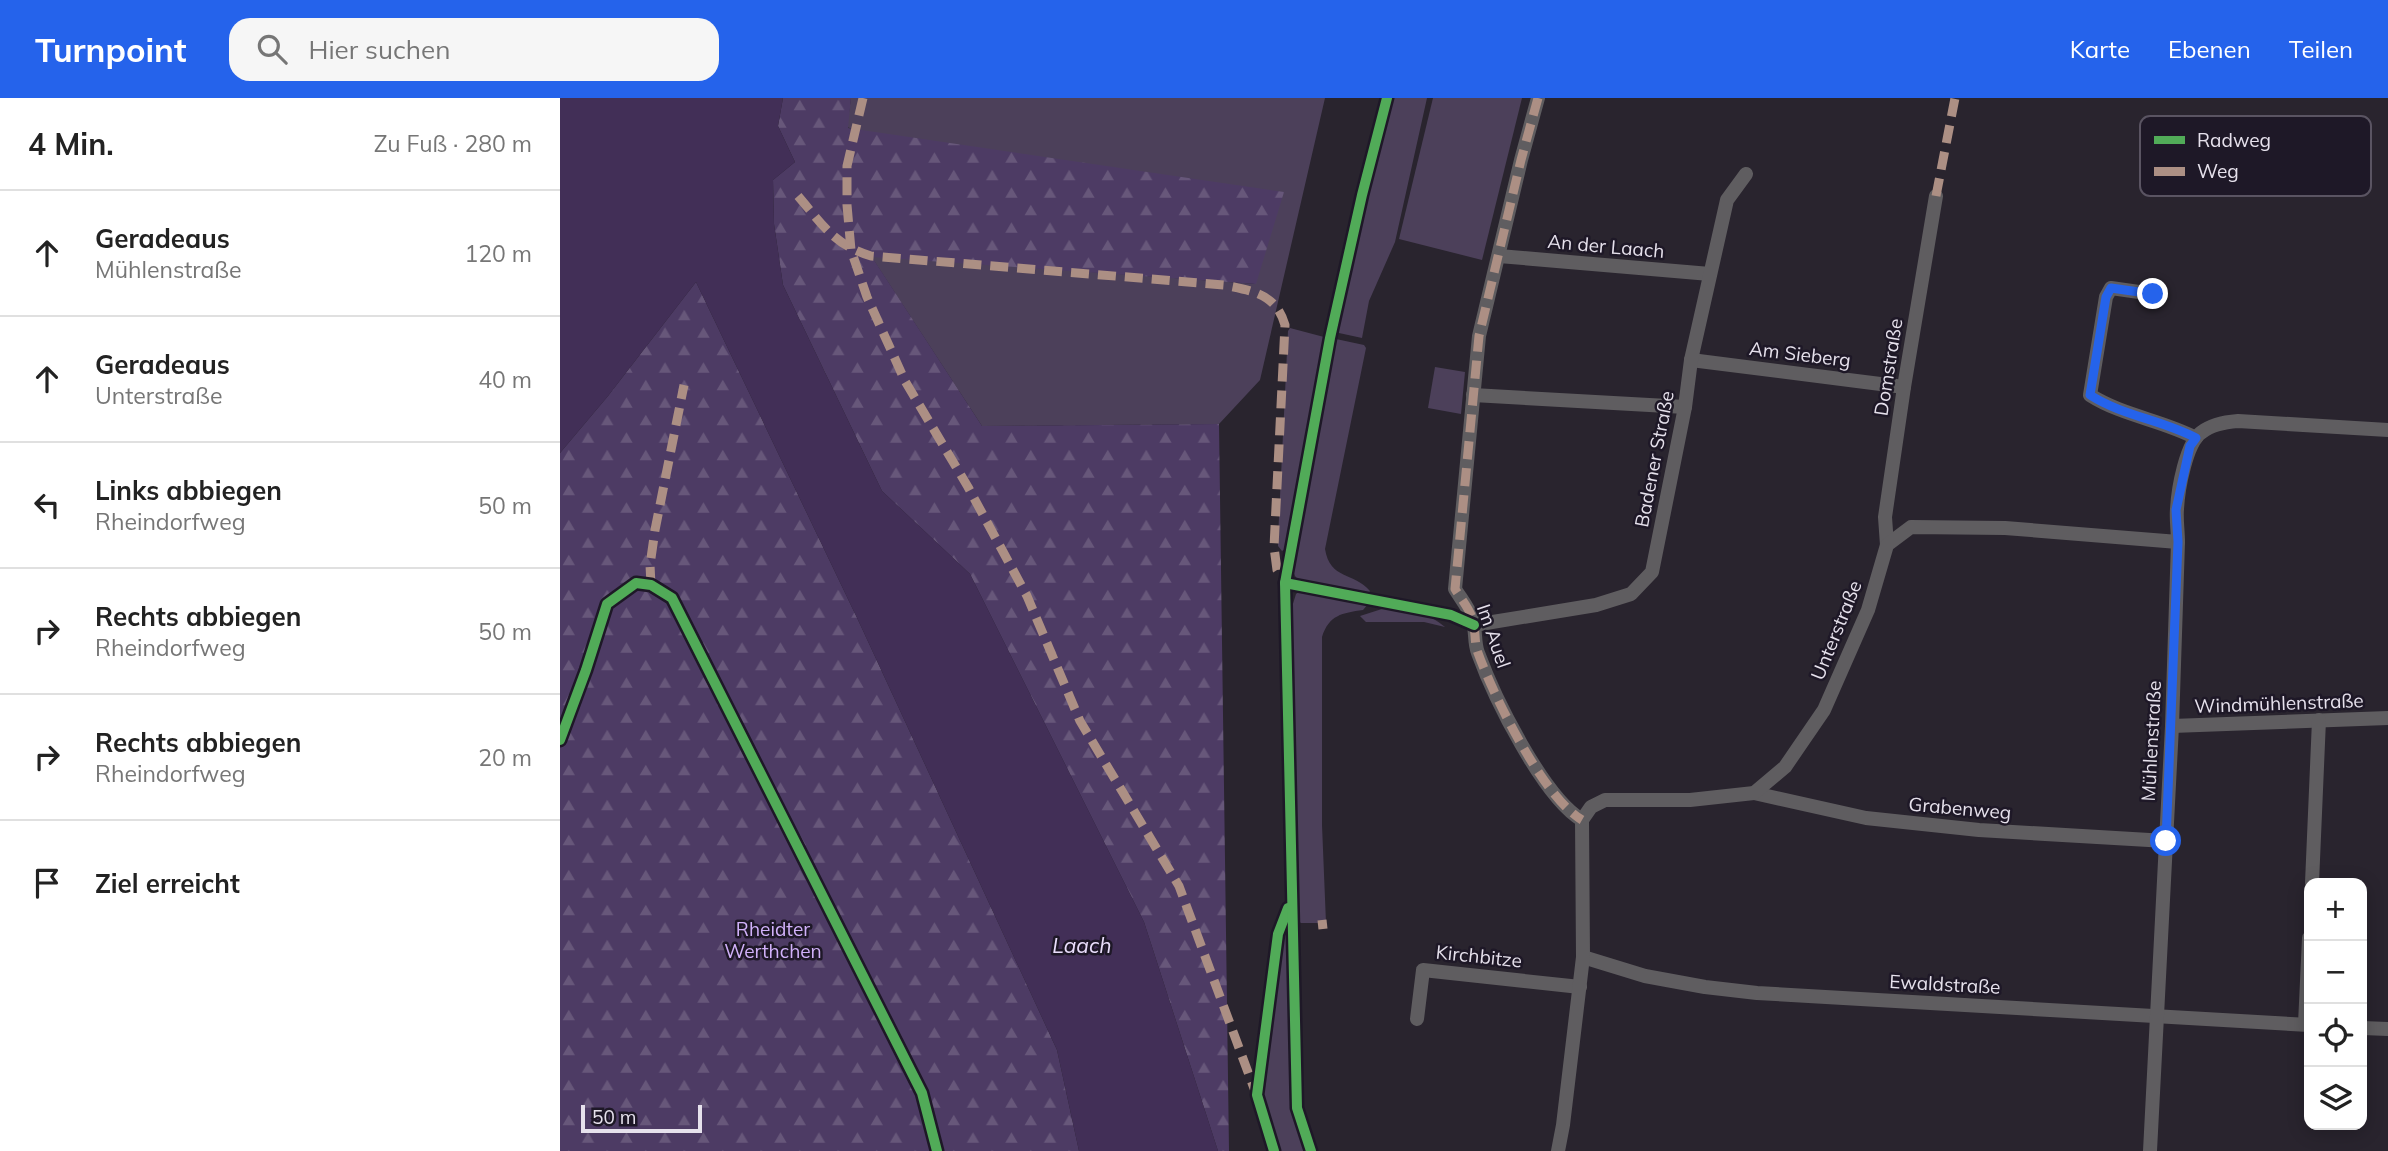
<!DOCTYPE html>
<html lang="de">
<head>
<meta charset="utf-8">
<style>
  :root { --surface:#fff; --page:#f6f6f6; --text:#222; --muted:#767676; --line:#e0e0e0; --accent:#2563eb }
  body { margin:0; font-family:Mulish,sans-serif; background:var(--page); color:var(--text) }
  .controls { position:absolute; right:21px; bottom:21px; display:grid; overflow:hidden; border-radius:14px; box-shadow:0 4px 18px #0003 }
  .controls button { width:63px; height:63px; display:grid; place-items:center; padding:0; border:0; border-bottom:2px solid var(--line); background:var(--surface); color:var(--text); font:35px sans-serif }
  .scale { position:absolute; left:21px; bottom:18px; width:121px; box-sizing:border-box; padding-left:7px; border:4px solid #e6e1ec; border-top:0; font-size:19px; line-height:24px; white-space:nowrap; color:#e6e1ec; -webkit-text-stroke:5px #1e1827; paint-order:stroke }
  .stop { position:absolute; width:21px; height:21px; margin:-16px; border:5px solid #2563eb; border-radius:50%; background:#fff }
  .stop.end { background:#2563eb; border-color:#fff; box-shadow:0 2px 7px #0008 }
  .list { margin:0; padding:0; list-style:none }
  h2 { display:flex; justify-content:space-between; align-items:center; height:91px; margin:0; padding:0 28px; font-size:30px }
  h2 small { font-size:23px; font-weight:400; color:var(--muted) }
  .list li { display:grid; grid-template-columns:46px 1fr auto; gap:21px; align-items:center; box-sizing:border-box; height:126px; padding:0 28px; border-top:2px solid var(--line) }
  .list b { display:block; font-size:26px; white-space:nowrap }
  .list p { margin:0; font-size:23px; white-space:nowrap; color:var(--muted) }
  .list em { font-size:23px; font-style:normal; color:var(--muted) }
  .icon { flex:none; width:38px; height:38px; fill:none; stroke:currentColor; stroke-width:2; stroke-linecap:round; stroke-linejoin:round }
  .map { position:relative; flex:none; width:1828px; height:1053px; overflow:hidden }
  header { display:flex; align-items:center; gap:42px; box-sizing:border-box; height:98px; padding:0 35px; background:var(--accent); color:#fff }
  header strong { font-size:33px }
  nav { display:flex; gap:38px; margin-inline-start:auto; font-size:24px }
  .search { width:490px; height:63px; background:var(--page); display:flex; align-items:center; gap:18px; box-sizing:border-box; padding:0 24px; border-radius:21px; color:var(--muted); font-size:26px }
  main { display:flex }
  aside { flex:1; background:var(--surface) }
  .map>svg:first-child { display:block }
  .green { fill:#4c405a }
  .forest { fill:url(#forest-firs) }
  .water { fill:#422f57 }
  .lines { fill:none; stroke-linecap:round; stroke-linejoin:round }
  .street { stroke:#5f5d60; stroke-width:14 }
  .quiet { stroke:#ac8f84; stroke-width:9; stroke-dasharray:18 9; stroke-linecap:butt }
  .cycleway-casing { stroke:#1e1827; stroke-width:15 }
  .cycleway { stroke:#51ab58; stroke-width:10 }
  .route { stroke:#2563eb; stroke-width:9 }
  .labels { text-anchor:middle; stroke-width:5; stroke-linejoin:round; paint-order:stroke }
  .street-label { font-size:19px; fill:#e6e1ec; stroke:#1e1827 }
  .park-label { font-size:19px; fill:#d1b1fa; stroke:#1e1827 }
  .water-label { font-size:21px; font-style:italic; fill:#e9ddfb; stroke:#1e1827 }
  .key { fill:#1e1827; stroke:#5a5462; stroke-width:2 }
  .key-label { font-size:19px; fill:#e6e1ec }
</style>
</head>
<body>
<header>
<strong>Turnpoint</strong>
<div class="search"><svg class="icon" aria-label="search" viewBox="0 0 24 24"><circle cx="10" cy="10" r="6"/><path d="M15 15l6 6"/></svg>Hier suchen</div>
<nav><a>Karte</a><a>Ebenen</a><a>Teilen</a></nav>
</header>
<main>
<aside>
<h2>4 Min.<small>Zu Fuß · 280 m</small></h2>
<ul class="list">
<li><svg class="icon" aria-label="ahead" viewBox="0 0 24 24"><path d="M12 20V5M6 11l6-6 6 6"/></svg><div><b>Geradeaus</b><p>Mühlenstraße</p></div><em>120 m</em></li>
<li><svg class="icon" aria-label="ahead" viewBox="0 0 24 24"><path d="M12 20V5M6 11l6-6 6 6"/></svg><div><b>Geradeaus</b><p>Unterstraße</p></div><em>40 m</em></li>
<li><svg class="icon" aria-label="left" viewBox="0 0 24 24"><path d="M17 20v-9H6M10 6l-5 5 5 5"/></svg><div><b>Links abbiegen</b><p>Rheindorfweg</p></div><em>50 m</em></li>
<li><svg class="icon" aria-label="right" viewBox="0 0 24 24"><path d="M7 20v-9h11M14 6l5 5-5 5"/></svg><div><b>Rechts abbiegen</b><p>Rheindorfweg</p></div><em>50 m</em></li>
<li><svg class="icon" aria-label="right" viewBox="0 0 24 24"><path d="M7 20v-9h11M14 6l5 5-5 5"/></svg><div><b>Rechts abbiegen</b><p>Rheindorfweg</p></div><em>20 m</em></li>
<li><svg class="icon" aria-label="arrive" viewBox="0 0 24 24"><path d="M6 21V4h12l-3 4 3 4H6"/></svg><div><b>Ziel erreicht</b></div></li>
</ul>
</aside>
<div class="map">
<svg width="1828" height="1053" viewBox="0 0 1828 1053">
  <defs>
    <pattern id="forest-firs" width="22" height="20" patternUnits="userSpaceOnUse" patternTransform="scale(1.75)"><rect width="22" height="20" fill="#4d3b64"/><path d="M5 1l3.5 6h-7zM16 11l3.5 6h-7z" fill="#67577a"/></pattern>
  </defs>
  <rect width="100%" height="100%" fill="#29242e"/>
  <g class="green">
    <polygon points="291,0 765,0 700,282 659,326 422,328 311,158 696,186 287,29"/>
    <polygon points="832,0 867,0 835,144 809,203 802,240 779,235 777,232"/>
    <polygon points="873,0 962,0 922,162 839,141"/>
    <polygon points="730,230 764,239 725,451 722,453 718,448 718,440 728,233"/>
    <path d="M776 241 804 247 806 250 765 451C770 482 794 474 810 493L808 497 740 484 735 478 732 470 753 345Z"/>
    <polygon points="875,269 905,274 901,316 868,310"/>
    <path d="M741 492 808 506 803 512C782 515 769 517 762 539V727L766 825H741L738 823 732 509 736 496Z"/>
    <path d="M825 510C849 509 867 514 885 529L864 524H806L800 518Z"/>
    <polygon points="726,825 733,1013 745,1053 713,1053 702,1019 699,994 720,837"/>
  </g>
  <g class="forest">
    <polygon points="223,0 291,0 288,30 724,94 696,186 312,159 422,328 659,326 669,1053 658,1053 584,824 410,476 322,393 223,187 214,126 213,82 235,64 218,28"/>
    <polygon points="136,184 299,524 497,952 519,1053 0,1053 0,355 48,298"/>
  </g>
  <polygon class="water" points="0,0 223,0 218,28 235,64 213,82 214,126 223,187 322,393 410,476 584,824 658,1053 519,1053 497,952 299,524 136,184 48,298 0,355"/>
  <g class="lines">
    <g class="street">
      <path d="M978 0 961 62 919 238 895 491C901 501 910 511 913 523 916 534 914 545 918 555 934 599 983 699 1022 722"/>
      <polyline points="939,158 1150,176"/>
      <path d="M1593 196 1551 190 1546 199 1530 297C1563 318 1602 322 1636 340"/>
      <polyline points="1131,262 1344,289"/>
      <polyline points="913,297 1125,309"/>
      <polyline points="1327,447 1325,419 1344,289 1376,98"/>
      <polyline points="914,527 1036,507 1071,496 1092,474 1125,309 1131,262 1167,102 1186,76"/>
      <polyline points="1612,628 1828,620"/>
      <polyline points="1194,695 1306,720 1419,732 1606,743"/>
      <polyline points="1752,785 1759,622"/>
      <polyline points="1023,859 1085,878 1145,889 1197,895 1749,927"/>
      <polyline points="857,921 863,872 1020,889"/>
      <polyline points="1745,926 1749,840"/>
      <polyline points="1802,930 1828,931"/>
      <path d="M998 1053 1003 1027 1023 859 1022 722 1031 709 1045 702H1130L1194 695 1225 669 1264 612 1308 512 1327 447 1351 429 1445 430 1618 444C1618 433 1616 421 1617 411 1618 392 1626 344 1642 334 1652 326 1666 324 1678 323L1828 332"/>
      <polyline points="1590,1053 1612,628 1618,444"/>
    </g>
    <g class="quiet">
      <polyline points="303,0 287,68 287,107 291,152 307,199 345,283 408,389 467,498 520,623 619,788 695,993"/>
      <path d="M978 0 961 62 919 238 895 491C901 501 910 511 913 523 916 534 914 545 918 555 934 599 983 699 1022 722"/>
      <path d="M238 98C262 126 274 147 311 158L664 187C693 193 716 196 725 227L714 449 717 472 724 483"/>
      <polyline points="1376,98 1395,0"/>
      <polyline points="91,487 90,467 95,432 124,287"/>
      <polyline points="758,827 767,826"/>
    </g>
    <defs>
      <g id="cycleway">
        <polyline points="725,485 891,517 914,527"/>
        <polyline points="0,642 26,572 47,506 76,485 91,487 112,500 362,995 377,1053"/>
        <polyline points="714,1053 697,997 718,836 728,810"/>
        <polyline points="751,1053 737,1010 725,485 770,240 802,97 827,0"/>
      </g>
    </defs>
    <use href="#cycleway" class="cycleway-casing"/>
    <use href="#cycleway" class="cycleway"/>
  </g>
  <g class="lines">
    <path class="route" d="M1593 196 1551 190 1546 199 1530 297C1563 318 1602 322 1636 340L1630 348 1616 412 1618 444 1606 743"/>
  </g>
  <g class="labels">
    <g class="street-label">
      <text transform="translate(1046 148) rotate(5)" y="7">An der Laach</text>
      <text transform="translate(1240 256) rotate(7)" y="7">Am Sieberg</text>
      <text transform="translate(1328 269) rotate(-81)" y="7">Domstraße</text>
      <text transform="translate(1094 361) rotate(-79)" y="7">Badener Straße</text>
      <text transform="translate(1276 532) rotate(-68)" y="7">Unterstraße</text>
      <text transform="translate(934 538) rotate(71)" y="7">Im Auel</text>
      <text transform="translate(1719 605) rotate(-2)" y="7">Windmühlenstraße</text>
      <text transform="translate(1591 643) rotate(-87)" y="7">Mühlenstraße</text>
      <text transform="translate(1400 710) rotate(5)" y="7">Grabenweg</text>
      <text transform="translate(919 858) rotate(6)" y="7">Kirchbitze</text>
      <text transform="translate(1385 886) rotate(3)" y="7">Ewaldstraße</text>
    </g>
    <g class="park-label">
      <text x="213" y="838">Rheidter<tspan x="213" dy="22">Werthchen</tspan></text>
    </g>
    <g class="water-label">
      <text x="522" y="855">Laach</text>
    </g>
  </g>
  <rect x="1580" y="18" width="231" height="80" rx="10" class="key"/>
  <rect x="1594" y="38" width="31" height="8" fill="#51ab58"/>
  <rect x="1594" y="69" width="31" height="9" fill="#ac8f84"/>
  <g class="key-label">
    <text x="1637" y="49">Radweg</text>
    <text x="1637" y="80">Weg</text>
  </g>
</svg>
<div class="controls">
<button>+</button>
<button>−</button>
<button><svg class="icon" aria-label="locate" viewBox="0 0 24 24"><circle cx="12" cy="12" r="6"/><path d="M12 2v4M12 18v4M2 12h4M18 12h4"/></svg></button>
<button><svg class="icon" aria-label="layers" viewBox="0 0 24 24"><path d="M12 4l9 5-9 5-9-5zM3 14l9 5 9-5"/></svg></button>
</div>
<div class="scale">50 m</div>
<div class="stop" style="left:1606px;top:743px"></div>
<div class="stop end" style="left:1593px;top:196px"></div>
</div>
</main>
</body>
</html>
